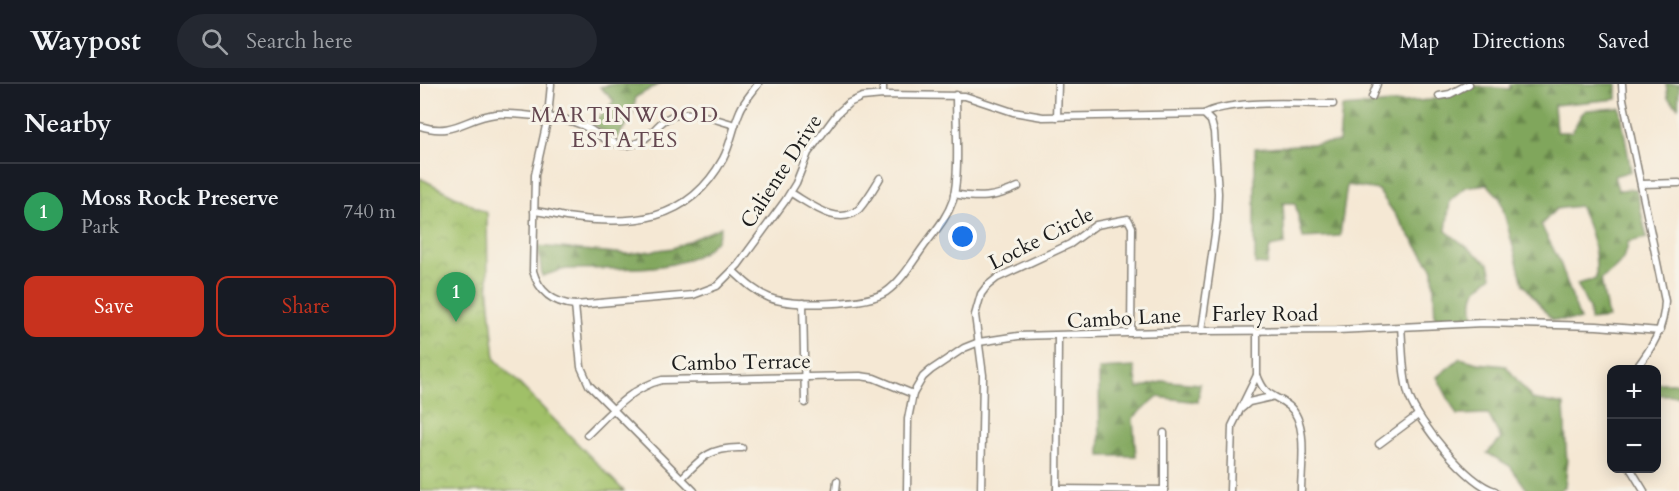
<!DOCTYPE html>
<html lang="en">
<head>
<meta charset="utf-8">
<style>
  :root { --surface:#171b24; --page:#242831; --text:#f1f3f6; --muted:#9ea1a6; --line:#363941; --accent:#c8321e }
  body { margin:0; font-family:Cardo,serif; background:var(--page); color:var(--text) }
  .controls { position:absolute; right:18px; bottom:18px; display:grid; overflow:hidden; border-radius:12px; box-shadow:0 3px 15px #0003 }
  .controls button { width:54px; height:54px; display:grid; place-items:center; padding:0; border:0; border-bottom:2px solid var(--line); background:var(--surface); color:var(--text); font:30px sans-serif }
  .you { position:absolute; left:543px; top:153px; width:21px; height:21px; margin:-15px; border:4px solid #fff; border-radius:50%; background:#1a73e8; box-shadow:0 0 0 9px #1a73e833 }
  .badge { display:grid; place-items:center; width:39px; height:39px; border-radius:50%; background:var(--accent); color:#fff; font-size:20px; font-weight:700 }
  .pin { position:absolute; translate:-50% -50px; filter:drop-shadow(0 2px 3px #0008) }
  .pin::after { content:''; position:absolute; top:32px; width:21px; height:18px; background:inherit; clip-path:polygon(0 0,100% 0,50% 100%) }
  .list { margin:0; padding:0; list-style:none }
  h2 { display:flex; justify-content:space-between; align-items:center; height:78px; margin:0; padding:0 24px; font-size:26px }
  h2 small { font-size:20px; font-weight:400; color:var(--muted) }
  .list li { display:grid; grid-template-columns:39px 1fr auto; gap:18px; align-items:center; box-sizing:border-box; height:96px; padding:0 24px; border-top:2px solid var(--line) }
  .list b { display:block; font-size:22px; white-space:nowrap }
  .list p { margin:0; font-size:20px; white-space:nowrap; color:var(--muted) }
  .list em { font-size:20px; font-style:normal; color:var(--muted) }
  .actions { display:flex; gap:12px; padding:18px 24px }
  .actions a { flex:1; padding:14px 0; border:2px solid var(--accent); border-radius:12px; text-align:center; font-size:21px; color:var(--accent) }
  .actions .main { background:var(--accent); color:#fff }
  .icon { flex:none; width:33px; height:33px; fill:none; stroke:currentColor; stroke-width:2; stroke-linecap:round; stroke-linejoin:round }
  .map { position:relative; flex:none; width:1259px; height:407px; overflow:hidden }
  header { display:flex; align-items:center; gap:36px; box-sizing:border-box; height:84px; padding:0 30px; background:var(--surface); border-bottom:2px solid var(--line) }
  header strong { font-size:28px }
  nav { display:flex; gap:33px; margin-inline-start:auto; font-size:21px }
  .search { width:420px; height:54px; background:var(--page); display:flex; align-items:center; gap:15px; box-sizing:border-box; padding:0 21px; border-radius:33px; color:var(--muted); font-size:22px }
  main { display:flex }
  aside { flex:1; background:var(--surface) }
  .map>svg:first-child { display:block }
  .forest { fill:url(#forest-firs); stroke:#4e613c; stroke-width:1.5 }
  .park { fill:url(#park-crowns); stroke:#5e6e42; stroke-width:1.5 }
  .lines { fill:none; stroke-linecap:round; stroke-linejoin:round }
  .minor-casing { stroke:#888278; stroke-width:9 }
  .minor { stroke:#fff; stroke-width:6 }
  .labels { text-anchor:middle; stroke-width:6; stroke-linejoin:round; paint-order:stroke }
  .street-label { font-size:21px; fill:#1c1c1c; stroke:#f7f3e8 }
  .neighbourhood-label { font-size:22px; letter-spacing:1.5px; fill:#644750; stroke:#f7f3e8 }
</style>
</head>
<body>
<header>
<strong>Waypost</strong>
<div class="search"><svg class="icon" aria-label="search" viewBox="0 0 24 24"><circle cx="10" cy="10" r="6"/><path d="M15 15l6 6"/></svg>Search here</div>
<nav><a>Map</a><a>Directions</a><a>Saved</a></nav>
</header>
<main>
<aside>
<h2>Nearby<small></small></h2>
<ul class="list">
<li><span class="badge" style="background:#2e9e5b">1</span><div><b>Moss Rock Preserve</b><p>Park</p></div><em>740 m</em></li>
</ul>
<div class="actions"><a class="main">Save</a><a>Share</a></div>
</aside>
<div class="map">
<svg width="1259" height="407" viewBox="0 0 1259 407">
  <defs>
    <pattern id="forest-firs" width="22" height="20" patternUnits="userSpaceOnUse" patternTransform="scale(1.5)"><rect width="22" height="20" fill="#80a65c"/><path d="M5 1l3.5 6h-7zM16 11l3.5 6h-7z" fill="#68864b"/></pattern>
    <pattern id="park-crowns" width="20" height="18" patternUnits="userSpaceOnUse" patternTransform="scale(1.5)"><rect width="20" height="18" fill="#a0c068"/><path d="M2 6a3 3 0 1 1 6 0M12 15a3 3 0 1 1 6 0" fill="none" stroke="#89a45a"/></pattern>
  </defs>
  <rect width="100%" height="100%" fill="#f7f3e8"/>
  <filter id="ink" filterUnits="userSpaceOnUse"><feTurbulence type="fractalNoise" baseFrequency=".0167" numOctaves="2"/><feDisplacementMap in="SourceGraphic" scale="12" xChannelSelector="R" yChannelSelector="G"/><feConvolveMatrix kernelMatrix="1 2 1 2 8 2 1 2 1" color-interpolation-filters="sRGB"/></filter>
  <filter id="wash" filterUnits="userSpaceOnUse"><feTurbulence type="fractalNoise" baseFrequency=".008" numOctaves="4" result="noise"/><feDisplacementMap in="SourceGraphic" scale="24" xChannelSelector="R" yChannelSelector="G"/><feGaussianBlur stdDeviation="1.35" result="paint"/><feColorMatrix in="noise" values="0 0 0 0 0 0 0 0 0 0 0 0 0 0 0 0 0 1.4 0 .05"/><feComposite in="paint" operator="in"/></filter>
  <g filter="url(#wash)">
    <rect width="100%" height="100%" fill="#f5e8d4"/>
    <g class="forest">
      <polygon points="195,0 239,0 216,13 213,29 197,55 172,40 194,17 180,3"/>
      <path d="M1090 0H1197V15L1134 21 1136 48H1152L1161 31 1166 26 1200 24 1211 87 1194 92 1198 106 1216 105 1227 154 1208 158C1207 176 1195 186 1181 195L1188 234 1170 236 1169 225 1157 200 1176 195C1177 166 1172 147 1159 122L1136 125 1121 141 1140 178 1160 236H1132L1103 200 1080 114 1067 100 1046 103 1030 117 1026 147 1069 180 1072 192C1054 206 1050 210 1054 233L1015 239 1013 185 958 106 927 101 920 152 883 154 875 119H863L865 160 850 163 847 181 835 180V64L919 58 922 23 1010 16 1055 2 1090 5Z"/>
      <polygon points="1246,0 1259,0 1258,23 1248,14"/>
      <path d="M301 143C300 147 299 153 296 156 268 193 190 183 149 185 140 185 131 190 122 192L118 162 208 170 253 164Z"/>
      <polygon points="1040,274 1058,279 1086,282 1112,315 1144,321 1147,382 1145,403 1139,407 1108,407 1090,382 1067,369 1081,355 1068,330 1037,331 1017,293"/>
      <polygon points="714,283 718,304 745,297 780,300 778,318 737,313 713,334 716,372 680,372 679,285"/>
      <rect x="1237" y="299" width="22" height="12"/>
    </g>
    <polygon class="park" points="0,94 67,129 68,200 75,275 204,407 0,407"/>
  </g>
  <g filter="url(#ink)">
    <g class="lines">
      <defs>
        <g id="minor">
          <path d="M131 0 128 33 115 91 113 187C119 208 133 219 155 221L273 211 297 202 318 181 365 117 376 99 388 69 417 30 429 19 442 13 463 11 545 12 593 28 623 33 784 30 791 37 794 48 798 109 797 136 781 247"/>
          <path d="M1202 0 1203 15 1245 217C1244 245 1232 264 1215 286"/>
          <polyline points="463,11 463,0"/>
          <polyline points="1019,12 1030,10 1049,0"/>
          <polyline points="952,13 957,0"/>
          <path d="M784 30C809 15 882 20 913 20"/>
          <polyline points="637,33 638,0"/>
          <path d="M0 42C34 53 46 33 76 30 92 29 110 32 126 33 139 34 151 36 162 41 177 48 191 63 208 61 224 60 230 49 241 39 262 20 292 35 315 41"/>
          <polyline points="1221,100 1259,99"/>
          <path d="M371 109C389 119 419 144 439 125 447 116 454 104 460 94"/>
          <path d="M534 110C559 115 575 114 598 103"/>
          <path d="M114 127C125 128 135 131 146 133 211 142 268 139 303 75 311 60 313 43 320 27 324 17 332 9 338 0"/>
          <path d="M313 187C324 197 335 208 350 214 372 223 447 221 466 208 482 197 493 177 504 162 515 147 527 134 533 116 540 89 536 40 536 11"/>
          <polyline points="383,219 385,319"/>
          <polyline points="155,221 161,283 169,301 274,407"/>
          <path d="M981 243C983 265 982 291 989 312 998 338 1047 399 1075 407"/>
          <path d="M837 291C847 316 852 308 869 322 889 339 881 383 881 407"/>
          <polyline points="822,324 829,318 851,313"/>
          <path d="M167 351C190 329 210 304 242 296L440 292 454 294 493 310"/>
          <polyline points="959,360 998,331"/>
          <polyline points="1210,384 1224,407"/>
          <path d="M262 394C282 373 291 363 322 364"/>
          <polyline points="637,405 744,406"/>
          <polyline points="416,407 417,397"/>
          <polyline points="487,407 488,335 493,310 503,293 511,286 544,264 559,258 598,252 781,247 917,246 1063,239 1177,242 1240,247"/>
          <polyline points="561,407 563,291 555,231 561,210 567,202 577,194 650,160 676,141 708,135 712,143 711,249"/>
          <polyline points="637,407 638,252"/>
          <polyline points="744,407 744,349"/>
          <polyline points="810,407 812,342 837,291 837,247"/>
        </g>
      </defs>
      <use href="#minor" class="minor-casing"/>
      <use href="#minor" class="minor"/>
    </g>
  </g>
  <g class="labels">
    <g class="street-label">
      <text transform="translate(361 87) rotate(-57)" y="7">Caliente Drive</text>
      <text transform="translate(621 154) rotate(-27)" y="7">Locke Circle</text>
      <text x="845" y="237">Farley Road</text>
      <text transform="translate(704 234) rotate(-3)" y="7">Cambo Lane</text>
      <text transform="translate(321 278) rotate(-1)" y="7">Cambo Terrace</text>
    </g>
    <g class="neighbourhood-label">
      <text x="205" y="38">MARTINWOOD<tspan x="205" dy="25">ESTATES</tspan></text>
    </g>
  </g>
</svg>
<div class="controls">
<button>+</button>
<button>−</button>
</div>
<div class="you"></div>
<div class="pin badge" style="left:36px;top:238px;background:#2e9e5b">1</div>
</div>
</main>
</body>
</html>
